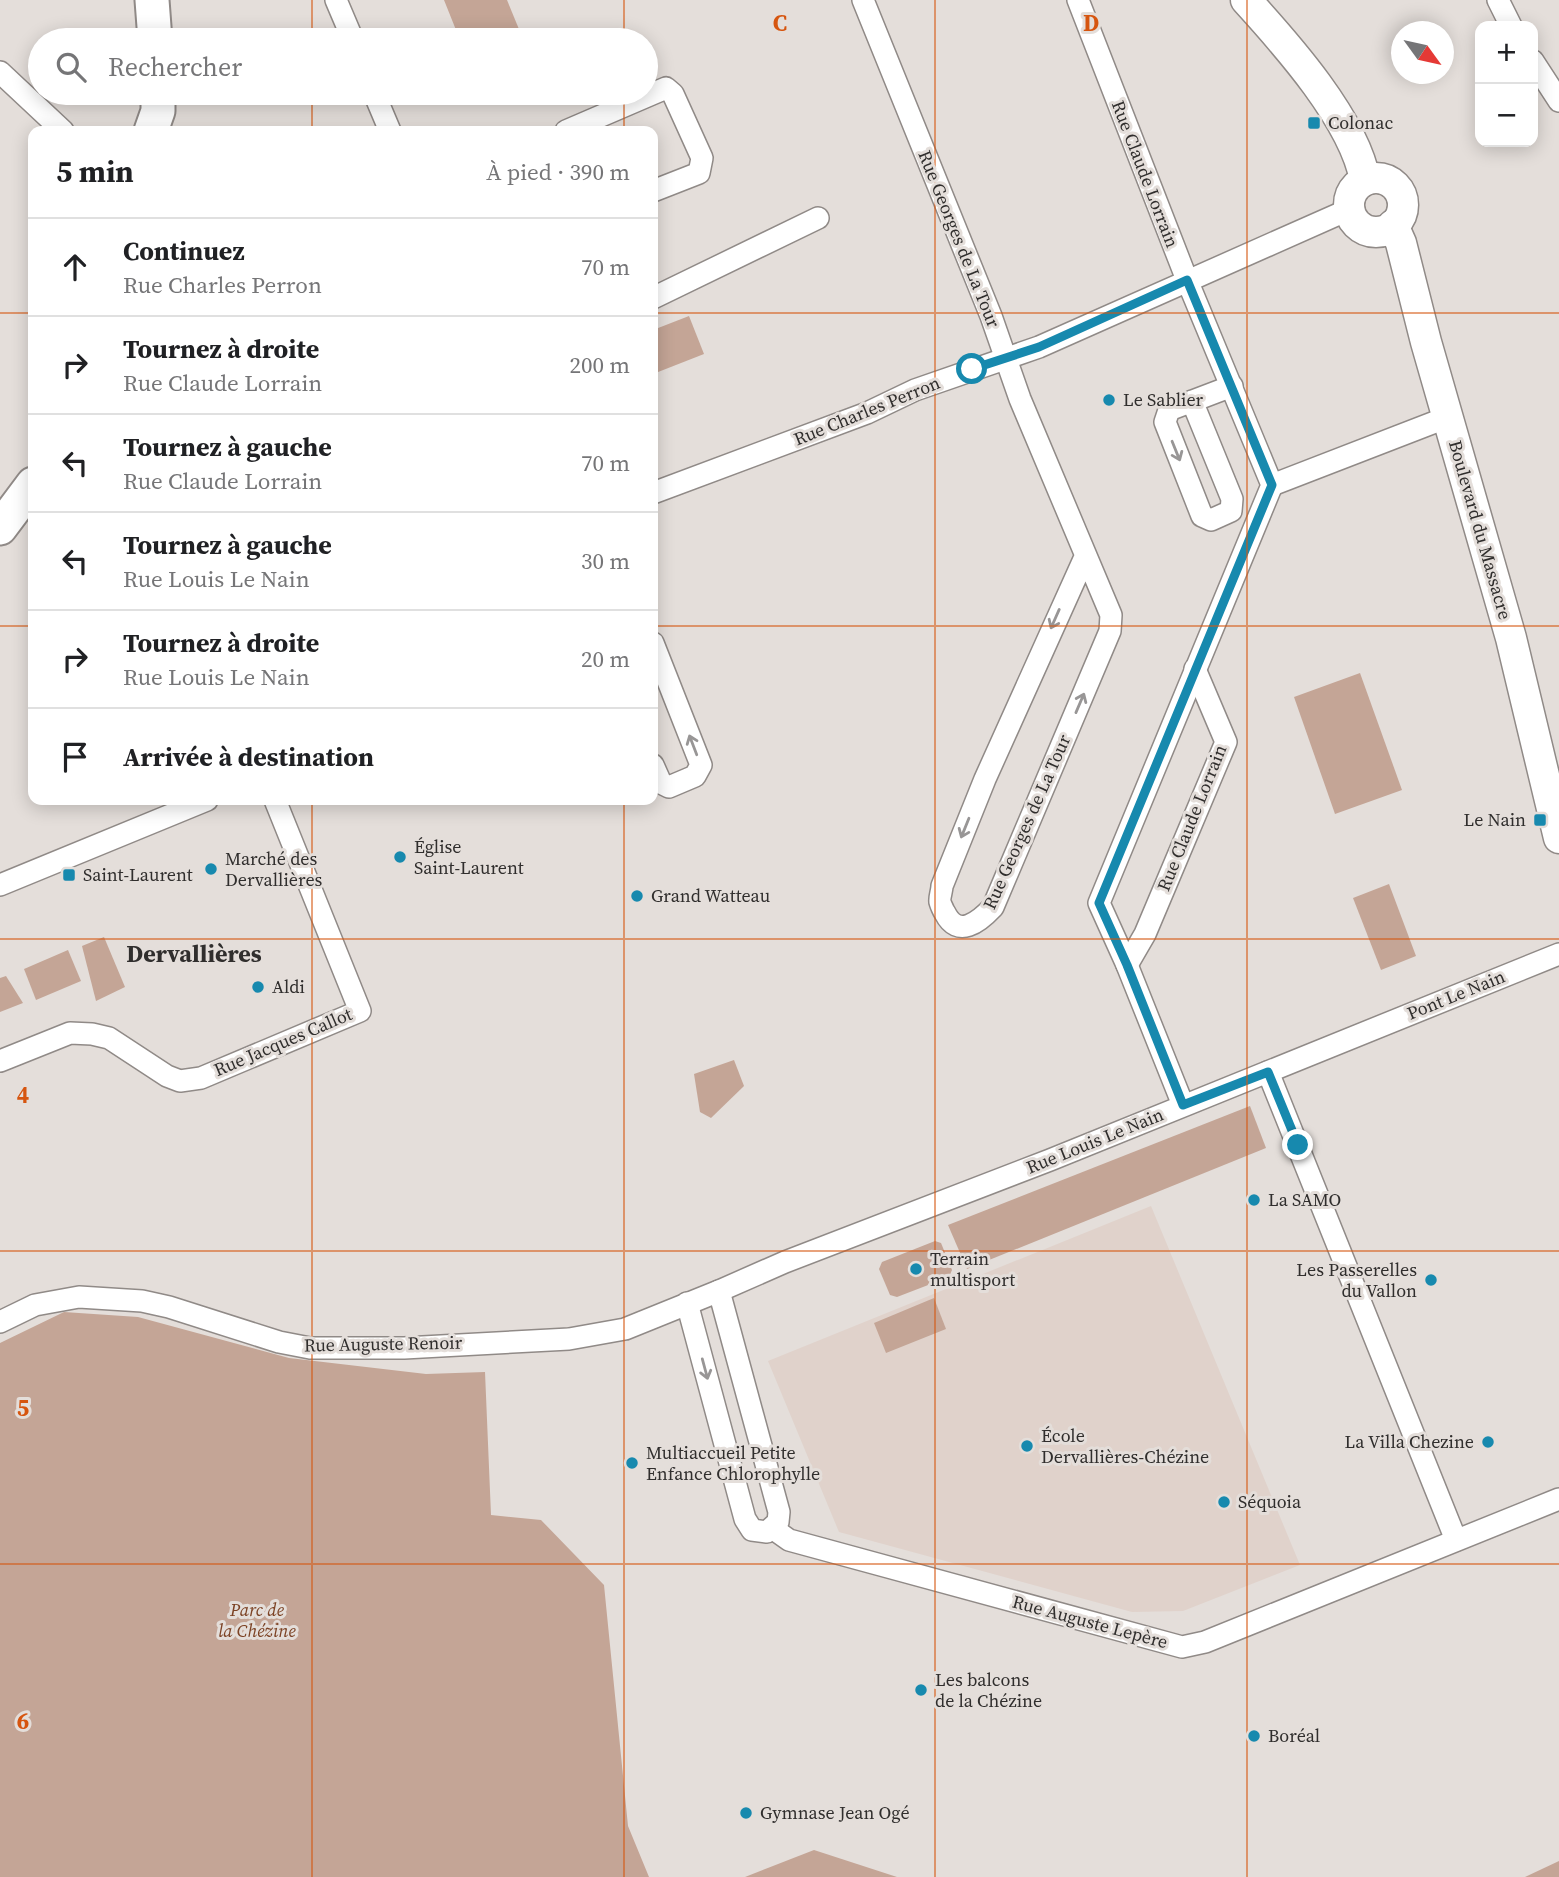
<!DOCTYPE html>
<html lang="fr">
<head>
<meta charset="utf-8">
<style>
  :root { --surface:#fff; --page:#f2f2f2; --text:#202124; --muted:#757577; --line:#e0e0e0 }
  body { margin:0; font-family:"Source Serif 4",serif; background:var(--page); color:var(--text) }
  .controls { position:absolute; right:21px; top:21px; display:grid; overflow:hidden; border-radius:14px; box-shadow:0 4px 18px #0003 }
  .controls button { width:63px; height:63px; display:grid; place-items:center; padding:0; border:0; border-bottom:2px solid var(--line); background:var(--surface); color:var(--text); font:35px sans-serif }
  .compass { position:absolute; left:1391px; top:21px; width:63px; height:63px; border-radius:50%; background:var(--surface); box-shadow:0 4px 18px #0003; rotate:123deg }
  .stop { position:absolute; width:21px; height:21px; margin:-16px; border:5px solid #1789ae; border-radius:50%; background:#fff }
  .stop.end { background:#1789ae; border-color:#fff; box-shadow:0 2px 7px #0008 }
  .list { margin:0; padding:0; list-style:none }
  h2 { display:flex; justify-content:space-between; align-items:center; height:91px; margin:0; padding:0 28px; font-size:30px }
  h2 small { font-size:23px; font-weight:400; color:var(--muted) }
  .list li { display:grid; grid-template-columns:46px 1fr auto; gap:21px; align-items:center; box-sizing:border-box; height:98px; padding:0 28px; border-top:2px solid var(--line) }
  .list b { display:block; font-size:26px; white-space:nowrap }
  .list p { margin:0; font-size:23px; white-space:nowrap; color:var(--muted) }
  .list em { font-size:23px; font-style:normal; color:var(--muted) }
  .icon { flex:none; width:38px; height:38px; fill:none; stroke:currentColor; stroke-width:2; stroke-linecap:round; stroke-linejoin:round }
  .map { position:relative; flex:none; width:1559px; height:1877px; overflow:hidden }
  .search { position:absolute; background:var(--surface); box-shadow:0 4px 18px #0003; left:28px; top:28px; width:630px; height:77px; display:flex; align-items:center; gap:18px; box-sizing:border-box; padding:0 24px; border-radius:38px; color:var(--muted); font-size:26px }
  .panel { position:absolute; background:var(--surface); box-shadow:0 4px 18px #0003; left:28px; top:126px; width:630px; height:679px; border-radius:14px }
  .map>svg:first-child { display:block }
  .built { fill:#e0d2cb }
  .green { fill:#c4a596 }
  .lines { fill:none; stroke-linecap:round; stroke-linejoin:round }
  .minor-casing { stroke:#908a87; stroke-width:24 }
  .secondary-casing { stroke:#908a87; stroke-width:33 }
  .primary-casing { stroke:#908a87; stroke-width:37 }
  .minor { stroke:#fff; stroke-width:21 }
  .secondary { stroke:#fff; stroke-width:30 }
  .primary { stroke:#fff; stroke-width:33 }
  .oneway { stroke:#989696 }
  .route { stroke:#1789ae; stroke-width:9 }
  .grid { fill:none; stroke:#d6550f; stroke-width:2; stroke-opacity:0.55 }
  .poi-dot { fill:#1789ae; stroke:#e4deda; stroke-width:2.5 }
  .labels { text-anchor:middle; stroke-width:6; stroke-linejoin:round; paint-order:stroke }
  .poi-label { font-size:18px; fill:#302e2d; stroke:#e4deda; text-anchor:start }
  .street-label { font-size:18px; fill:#302e2d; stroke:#e4deda }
  .park-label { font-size:18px; font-style:italic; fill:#7c4224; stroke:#e4deda }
  .district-label { font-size:24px; font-weight:bold; fill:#302e2d; stroke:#e4deda }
  .grid-label { font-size:23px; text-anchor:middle; font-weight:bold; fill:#d6550f; stroke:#e4deda; stroke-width:6; stroke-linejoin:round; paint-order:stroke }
</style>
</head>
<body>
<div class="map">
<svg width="1559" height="1877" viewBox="0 0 1559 1877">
  <rect width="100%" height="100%" fill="#e4deda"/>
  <polygon class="built" points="1151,1206 1300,1565 1183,1611 1132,1612 839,1532 768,1361"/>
  <g class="green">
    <polygon points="444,0 507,0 523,39 460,40"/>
    <polygon points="689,316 704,354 653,374 653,330"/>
    <polygon points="1360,673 1402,790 1335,814 1294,697"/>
    <polygon points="1389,884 1416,956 1381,970 1353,898"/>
    <polygon points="104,937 125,987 96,1001 82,946"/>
    <polygon points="68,950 81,981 36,1000 24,969"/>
    <polygon points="6,976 23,1003 0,1012 0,978"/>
    <polygon points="734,1060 744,1086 711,1118 700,1112 694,1074"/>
    <polygon points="1250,1106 1266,1148 967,1269 948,1225"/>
    <polygon points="935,1241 941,1243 952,1270 949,1277 897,1297 890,1295 879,1269 882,1262"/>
    <polygon points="934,1298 946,1329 886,1353 874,1323"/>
    <polygon points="64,1312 138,1317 289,1358 426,1374 485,1372 491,1515 541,1520 604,1585 628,1826 649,1877 0,1877 0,1343"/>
    <polygon points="814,1850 897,1877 745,1877"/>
    <polygon points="1559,1861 1559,1877 1525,1877"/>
  </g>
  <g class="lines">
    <defs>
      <g id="minor">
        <polyline points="336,0 353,40"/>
        <path d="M863 0 991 316 1020 399 1111 615 1110 631 993 907C979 922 958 939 945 913 944 912 940 903 940 902 939 898 942 891 942 886L985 779 1085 557"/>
        <polyline points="1078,0 1187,280 1272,485 1099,903 1127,965 1183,1105"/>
        <polyline points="1498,0 1511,26"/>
        <polyline points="1533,61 1559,101"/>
        <polyline points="0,72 63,131"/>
        <polyline points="374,93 390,131"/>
        <polyline points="566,131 666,88 673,94 702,158 699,173 653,191"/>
        <polyline points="653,298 818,218"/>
        <polyline points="1192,401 1232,499 1231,511 1211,520 1202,516 1165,422 1169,410 1232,386"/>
        <polyline points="1272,485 1448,417"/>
        <polyline points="653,493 867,413 915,390 1039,347 1350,209"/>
        <polyline points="653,643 701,765 695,776 669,787 661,783 653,765"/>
        <polyline points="0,885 207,800"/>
        <polyline points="1127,965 1145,934 1226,742 1195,669"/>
        <polyline points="0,1061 70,1033 92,1034 109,1038 167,1076 180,1081 201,1078 360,1011 275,800"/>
        <polyline points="1268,1072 1456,1540"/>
        <polyline points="687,1303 745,1519 752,1530 767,1532 778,1522 779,1512 719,1291"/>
        <polyline points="0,1322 35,1305 79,1297 142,1301 169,1307 279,1342 310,1348 404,1348 569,1339 625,1329 719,1291 785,1262 1050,1160 1559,954"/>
        <polyline points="772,1528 789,1540 1182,1647 1205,1642 1559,1499"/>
      </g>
      <g id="secondary">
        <path d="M1246 0C1287 45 1354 120 1365 180"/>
        <circle cx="1376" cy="205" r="27"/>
        <polyline points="1393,225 1401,243 1426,342 1511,638 1559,838"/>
      </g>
      <g id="primary">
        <polyline points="152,0 155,40"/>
        <polyline points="151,131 158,111 158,93"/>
        <polyline points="0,528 33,484"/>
      </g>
    </defs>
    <use href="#minor" class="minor-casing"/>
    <use href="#secondary" class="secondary-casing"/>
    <use href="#primary" class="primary-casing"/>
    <use href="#minor" class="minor"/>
    <use href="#secondary" class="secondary"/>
    <use href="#primary" class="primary"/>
  </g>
  <defs><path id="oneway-shaft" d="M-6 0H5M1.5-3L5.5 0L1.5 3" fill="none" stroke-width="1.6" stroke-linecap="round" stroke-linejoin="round" transform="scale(1.75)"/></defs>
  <g class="oneway">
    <use href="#oneway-shaft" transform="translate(1176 451) rotate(68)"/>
    <use href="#oneway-shaft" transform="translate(1055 619) rotate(114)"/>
    <use href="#oneway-shaft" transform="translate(1080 703) rotate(-67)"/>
    <use href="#oneway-shaft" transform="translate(693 745) rotate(-111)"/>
    <use href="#oneway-shaft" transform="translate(965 828) rotate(112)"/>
    <use href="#oneway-shaft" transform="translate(705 1369) rotate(75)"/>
  </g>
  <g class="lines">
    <polyline class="route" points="972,369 1039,347 1187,280 1272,485 1099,903 1127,965 1183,1105 1268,1072 1298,1145"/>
  </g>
  <path class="grid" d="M312 0V40M624 0V40M935 0V1877M1247 0V1877M312 93V131M624 93V131M0 313H33M653 313H1559M0 626H33M653 626H1559M312 800V1877M624 800V1877M0 939H1559M0 1251H1559M0 1564H1559"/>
  <g class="poi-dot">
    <rect x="1307" y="116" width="14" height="14" rx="3.5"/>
    <circle cx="1109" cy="400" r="7"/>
    <rect x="1533" y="813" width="14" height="14" rx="3.5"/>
    <circle cx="400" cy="857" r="7"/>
    <circle cx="211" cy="869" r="7"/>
    <rect x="62" y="868" width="14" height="14" rx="3.5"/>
    <circle cx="637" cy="896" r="7"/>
    <circle cx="258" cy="987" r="7"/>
    <circle cx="1254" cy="1200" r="7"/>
    <circle cx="916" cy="1269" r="7"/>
    <circle cx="1431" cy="1280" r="7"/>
    <circle cx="1488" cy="1442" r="7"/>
    <circle cx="1027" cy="1446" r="7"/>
    <circle cx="632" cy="1463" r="7"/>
    <circle cx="1224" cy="1502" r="7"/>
    <circle cx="921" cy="1690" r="7"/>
    <circle cx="1254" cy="1736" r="7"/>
    <circle cx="746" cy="1813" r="7"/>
  </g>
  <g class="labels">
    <g class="poi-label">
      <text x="1328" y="129">Colonac</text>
      <text x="1123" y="406">Le Sablier</text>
      <text x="1526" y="826" text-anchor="end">Le Nain</text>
      <text x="414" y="853">Église<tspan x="414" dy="21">Saint-Laurent</tspan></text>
      <text x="225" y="865">Marché des<tspan x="225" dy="21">Dervallières</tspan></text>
      <text x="83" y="881">Saint-Laurent</text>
      <text x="651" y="902">Grand Watteau</text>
      <text x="272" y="993">Aldi</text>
      <text x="1268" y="1206">La SAMO</text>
      <text x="930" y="1265">Terrain<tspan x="930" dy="21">multisport</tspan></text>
      <text x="1417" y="1276" text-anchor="end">Les Passerelles<tspan x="1417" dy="21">du Vallon</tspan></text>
      <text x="1041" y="1442">École<tspan x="1041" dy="21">Dervallières-Chézine</tspan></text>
      <text x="1474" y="1448" text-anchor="end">La Villa Chezine</text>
      <text x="646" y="1459">Multiaccueil Petite<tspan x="646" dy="21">Enfance Chlorophylle</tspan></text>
      <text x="1238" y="1508">Séquoia</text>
      <text x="935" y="1686">Les balcons<tspan x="935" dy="21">de la Chézine</tspan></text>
      <text x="1268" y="1742">Boréal</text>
      <text x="760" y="1819">Gymnase Jean Ogé</text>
    </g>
    <g class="street-label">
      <text transform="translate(1145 174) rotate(69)" y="6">Rue Claude Lorrain</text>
      <text transform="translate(959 239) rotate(68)" y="6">Rue Georges de La Tour</text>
      <text transform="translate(867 411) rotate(-22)" y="6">Rue Charles Perron</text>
      <text transform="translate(1480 530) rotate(74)" y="6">Boulevard du Massacre</text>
      <text transform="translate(1192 818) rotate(-68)" y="6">Rue Claude Lorrain</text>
      <text transform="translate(1027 822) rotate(-66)" y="6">Rue Georges de La Tour</text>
      <text transform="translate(1456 995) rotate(-22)" y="6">Pont Le Nain</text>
      <text transform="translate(283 1042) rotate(-23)" y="6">Rue Jacques Callot</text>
      <text transform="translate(1095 1141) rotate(-22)" y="6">Rue Louis Le Nain</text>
      <text transform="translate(383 1344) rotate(-1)" y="6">Rue Auguste Renoir</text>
      <text transform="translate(1090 1622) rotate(15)" y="6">Rue Auguste Lepère</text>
    </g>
    <g class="park-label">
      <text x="257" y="1616">Parc de<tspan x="257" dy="21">la Chézine</tspan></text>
    </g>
    <g class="district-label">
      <text x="194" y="962">Dervallières</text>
    </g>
  </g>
  <g class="grid-label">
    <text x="780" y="31">C</text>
    <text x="1091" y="31">D</text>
    <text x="23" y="1103">4</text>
    <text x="23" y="1416">5</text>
    <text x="23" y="1729">6</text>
  </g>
</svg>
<div class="controls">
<button>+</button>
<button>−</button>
</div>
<svg class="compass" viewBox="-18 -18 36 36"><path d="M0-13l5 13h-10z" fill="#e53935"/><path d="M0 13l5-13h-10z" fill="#757577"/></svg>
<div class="stop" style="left:972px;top:369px"></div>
<div class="stop end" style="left:1298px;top:1145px"></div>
<div class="search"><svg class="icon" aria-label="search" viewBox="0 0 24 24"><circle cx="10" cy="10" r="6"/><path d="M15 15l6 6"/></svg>Rechercher</div>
<section class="panel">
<h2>5 min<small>À pied · 390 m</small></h2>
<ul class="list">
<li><svg class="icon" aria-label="ahead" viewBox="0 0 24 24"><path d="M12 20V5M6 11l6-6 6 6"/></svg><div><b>Continuez</b><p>Rue Charles Perron</p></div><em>70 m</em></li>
<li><svg class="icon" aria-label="right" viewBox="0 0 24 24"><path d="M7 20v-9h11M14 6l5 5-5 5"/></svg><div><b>Tournez à droite</b><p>Rue Claude Lorrain</p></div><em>200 m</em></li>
<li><svg class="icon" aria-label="left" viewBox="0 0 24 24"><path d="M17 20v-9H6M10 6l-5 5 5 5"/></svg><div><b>Tournez à gauche</b><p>Rue Claude Lorrain</p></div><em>70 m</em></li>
<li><svg class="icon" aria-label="left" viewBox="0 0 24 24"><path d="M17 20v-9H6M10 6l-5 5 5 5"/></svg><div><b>Tournez à gauche</b><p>Rue Louis Le Nain</p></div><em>30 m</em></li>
<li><svg class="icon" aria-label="right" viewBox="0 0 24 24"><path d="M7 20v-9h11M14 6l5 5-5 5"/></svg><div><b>Tournez à droite</b><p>Rue Louis Le Nain</p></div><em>20 m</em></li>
<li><svg class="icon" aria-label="arrive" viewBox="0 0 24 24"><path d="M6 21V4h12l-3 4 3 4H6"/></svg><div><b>Arrivée à destination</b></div></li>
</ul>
</section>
</div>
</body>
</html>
